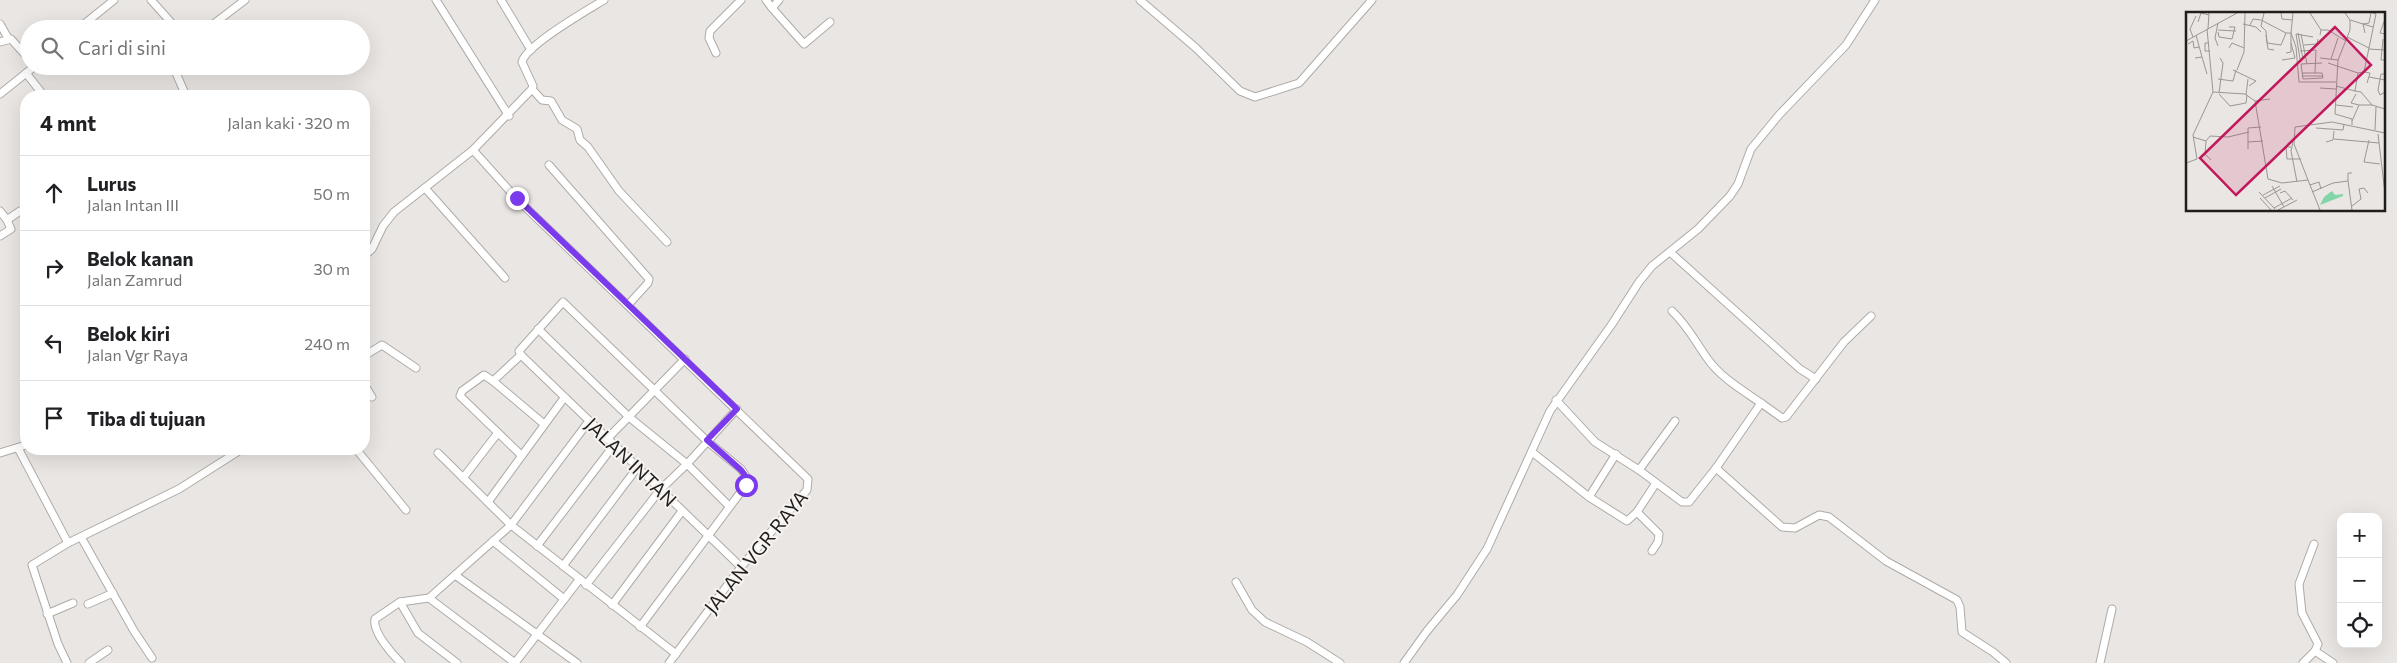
<!DOCTYPE html>
<html lang="id">
<head>
<meta charset="utf-8">
<style>
  :root { --surface:#fff; --page:#f6f6f6; --text:#202124; --muted:#757577; --line:#e0e0e0 }
  body { margin:0; font-family:Commissioner,sans-serif; background:var(--page); color:var(--text) }
  .controls { position:absolute; right:15px; bottom:15px; display:grid; overflow:hidden; border-radius:10px; box-shadow:0 5px 20px #0002 }
  .controls button { width:45px; height:45px; display:grid; place-items:center; padding:0; border:0; border-bottom:1px solid var(--line); background:var(--surface); color:var(--text); font:25px sans-serif }
  .stop { position:absolute; width:15px; height:15px; margin:-11px; border:4px solid #7c3aed; border-radius:50%; background:#fff }
  .stop.end { background:#7c3aed; border-color:#fff; box-shadow:0 1px 5px #0008 }
  .list { margin:0; padding:0; list-style:none }
  h2 { display:flex; justify-content:space-between; align-items:center; height:65px; margin:0; padding:0 20px; font-size:21px }
  h2 small { font-size:16px; font-weight:400; color:var(--muted) }
  .list li { display:grid; grid-template-columns:32px 1fr auto; gap:15px; align-items:center; box-sizing:border-box; height:75px; padding:0 20px; border-top:1px solid var(--line) }
  .list b { display:block; font-size:19px; white-space:nowrap }
  .list p { margin:0; font-size:16px; white-space:nowrap; color:var(--muted) }
  .list em { font-size:16px; font-style:normal; color:var(--muted) }
  .icon { flex:none; width:28px; height:28px; fill:none; stroke:currentColor; stroke-width:2; stroke-linecap:round; stroke-linejoin:round }
  .map { position:relative; flex:none; width:2397px; height:663px; overflow:hidden }
  .search { position:absolute; background:var(--surface); box-shadow:0 5px 20px #0002; left:20px; top:20px; width:350px; height:55px; display:flex; align-items:center; gap:12px; box-sizing:border-box; padding:0 18px; border-radius:28px; color:var(--muted); font-size:19px }
  .panel { position:absolute; background:var(--surface); box-shadow:0 5px 20px #0002; left:20px; top:90px; width:350px; height:365px; border-radius:20px }
  .map>svg:first-child { display:block }
  .lines { fill:none; stroke-linecap:round; stroke-linejoin:round }
  .minor-casing { stroke:#aeaba7; stroke-width:9 }
  .minor { stroke:#fff; stroke-width:7 }
  .route { stroke:#7c3aed; stroke-width:6 }
  .labels { text-anchor:middle; stroke-width:4; stroke-linejoin:round; paint-order:stroke }
  .street-label { font-size:19px; fill:#1f1e1d; stroke:#f7f3f0 }
  .inset-road { fill:none; stroke:#999694; stroke-width:1 }
  .view { fill:#c2185b; fill-opacity:0.15; stroke:#c2185b; stroke-width:2.5 }
  .inset-edge { fill:none; stroke:#1f1e1d; stroke-width:2.5 }
</style>
</head>
<body>
<div class="map">
<svg width="2397" height="663" viewBox="0 0 2397 663">
  <rect width="100%" height="100%" fill="#eae6e3"/>
  <g class="lines">
    <defs>
      <g id="minor">
        <polyline points="151,0 177,29"/>
        <polyline points="436,0 509,116"/>
        <polyline points="501,0 531,50"/>
        <polyline points="766,0 772,8 779,0"/>
        <polyline points="1140,0 1196,48 1240,91 1255,97 1299,83 1372,0"/>
        <polyline points="772,8 804,44 830,22"/>
        <polyline points="0,24 8,38"/>
        <polyline points="78,29 114,0"/>
        <polyline points="207,29 245,0"/>
        <polyline points="0,42 11,39 29,59"/>
        <polyline points="716,53 709,38 710,31 741,0"/>
        <polyline points="173,66 186,96"/>
        <polyline points="26,73 44,96"/>
        <polyline points="532,89 542,100 551,101 562,120 577,129 580,140 588,147 619,191 667,242"/>
        <polyline points="0,94 35,66"/>
        <polyline points="473,150 517,199 808,479 807,490 741,567 669,663"/>
        <polyline points="549,165 649,279 648,283 628,305"/>
        <polyline points="425,188 505,278"/>
        <polyline points="0,211 7,220 20,211"/>
        <polyline points="0,236 11,229 7,220"/>
        <polyline points="1671,253 1800,369 1816,379"/>
        <path d="M364 256 372 249 383 226 394 212 473 150 532 89 533 86 522 62C526 45 586 11 604 0"/>
        <path d="M1672 311C1687 325 1695 341 1707 358 1720 377 1742 390 1761 403"/>
        <polyline points="538,329 629,417 687,464 729,506"/>
        <polyline points="521,355 519,351 563,302 707,441 741,469 747,478 746,485 640,627"/>
        <polyline points="521,355 741,567"/>
        <polyline points="521,355 493,381 544,424"/>
        <polyline points="364,356 382,345 416,368"/>
        <polyline points="493,381 484,375 462,391 460,396 521,455"/>
        <polyline points="364,384 372,397"/>
        <polyline points="1556,400 1595,442 1639,470 1682,502 1689,502 1716,468 1761,403 1782,418 1786,417 1844,342 1871,316"/>
        <polyline points="607,439 685,359"/>
        <polyline points="18,448 68,543 32,565 58,644 67,663"/>
        <polyline points="356,449 406,510"/>
        <polyline points="1532,452 1589,497 1616,454"/>
        <polyline points="0,453 26,445"/>
        <polyline points="438,453 511,525 676,654"/>
        <polyline points="1716,468 1782,527 1795,528 1819,515 1829,517 1886,561 1957,600 1960,607 1962,632 1993,652 2006,663"/>
        <polyline points="1639,470 1675,421"/>
        <polyline points="463,478 497,434"/>
        <polyline points="1589,497 1627,521 1637,512"/>
        <polyline points="488,502 564,398"/>
        <polyline points="81,537 134,631 152,658"/>
        <polyline points="493,541 564,599"/>
        <polyline points="68,543 179,489 242,449"/>
        <polyline points="537,546 614,445"/>
        <polyline points="1652,551 1658,542 1659,534 1637,512 1656,483"/>
        <polyline points="563,566 637,468"/>
        <polyline points="455,575 577,663"/>
        <polyline points="1236,582 1252,610 1265,622 1307,642 1340,663"/>
        <polyline points="586,585 660,490 687,464 737,409"/>
        <polyline points="429,598 515,663 579,580"/>
        <polyline points="400,602 418,633 457,663"/>
        <polyline points="88,604 113,593"/>
        <polyline points="612,605 682,511"/>
        <polyline points="47,614 73,603"/>
        <polyline points="2315,651 2333,663"/>
        <polyline points="89,663 108,650"/>
        <path d="M401 663C393 655 372 632 375 619L400 602 429 598 511 525 589 421"/>
        <polyline points="1404,663 1427,631 1457,595 1487,549 1550,411 1612,324 1639,282 1652,266 1698,229 1730,196 1738,184 1751,149 1779,115 1846,45 1875,0"/>
        <polyline points="2100,663 2112,609"/>
        <polyline points="2303,663 2315,651 2318,644 2302,613 2299,584 2314,544"/>
      </g>
    </defs>
    <use href="#minor" class="minor-casing"/>
    <use href="#minor" class="minor"/>
  </g>
  <g class="lines">
    <polyline class="route" points="517,198 737,409 707,440 741,470 747,478 746,485"/>
  </g>
  <g class="labels">
    <g class="street-label">
      <text transform="translate(631 462) rotate(44)" y="7">JALAN INTAN</text>
      <text transform="translate(756 552) rotate(-51)" y="7">JALAN VGR RAYA</text>
    </g>
  </g>
  <g transform="translate(2186 12)">
    <rect width="199" height="199" fill="#eae6e3"/>
    <path d="M146 179 149 183 157 182V184L134 193 138 185Z" fill="#81d5a9"/>
    <path class="inset-road" d="M78 1 75 14 80 19 81 31 95 33 100 21H105M95 1 96 7 106 8M107 1 105 21 110 35 113 70H150M124 1 135 18M159 1 164 8V18L152 48 149 102 166 107V113M187 1 190 2 178 60 172 61 169 79 175 80 186 93 199 97M199 7 194 21 199 22M164 8 187 15M12 10 15 1 23 3M32 11 29 26 32 34M57 12 70 15 75 20M64 13 67 7 75 8 100 21M22 17 23 1M32 18 50 19M32 20 33 25 46 27 49 15H43M112 21 117 47M179 21 177 12 183 11 185 1M115 22 121 52M80 23 82 37 88 38M134 23 135 18H142L160 29M7 25 4 17 10 4M161 25 183 36M197 27 195 48H199M0 29 51 1M23 31H19V39H24M2 32 7 29 8 36 13 35M118 33 131 32 132 27M43 36 46 31 58 36M183 37 199 38M114 39 130 38 129 61M100 41 105 40V21M16 45 21 62M9 46 16 45 10 23M134 46 152 48M114 47 110 22 127 25M145 47 152 26M96 48 109 46 105 31M142 51 172 61M115 52 117 67 137 66 136 61M115 52 136 51M47 58 70 69 63 74M51 58 58 40 59 1M178 60 184 61 181 71M116 61H136M199 62H195L192 78 194 83 199 80M116 64H137M183 65 199 68M32 67 47 69 50 58M150 74 169 79M134 76 150 77M27 80 59 82 69 89 82 167 96 171 122 168 134 198M33 81 37 51 34 46M33 82 44 94 60 91 61 83M170 82 165 91 173 93M60 83 62 67M69 89 84 87M150 93 167 95M166 109 173 93H186M130 116 157 118 158 112M189 118 190 95M192 122 199 181M7 125 20 129 24 124 42 125 63 120M148 127 193 131M183 128 178 150 194 152M20 129 19 142 25 148M62 130 77 129M107 130 105 139 111 170M140 130 147 128 148 119M105 135H100L101 147H115M62 137V116L75 115M0 151 11 147 7 123 27 80 21 17M166 161H162V169L166 198M122 168 108 132 109 115 146 110 199 121M124 173 133 170 135 177M86 174 98 195M73 180 89 197M126 180 147 171 162 169M94 181 99 179 107 188M77 183 94 174M74 186 85 198M79 186 95 177M166 194 175 187 173 177 178 176 182 181M88 196 106 186M92 198 111 188"/>
    <path class="view" d="M149 15 185 53 50 183 14 146Z"/>
    <rect width="199" height="199" class="inset-edge"/>
  </g>
</svg>
<div class="controls">
<button>+</button>
<button>−</button>
<button><svg class="icon" aria-label="locate" viewBox="0 0 24 24"><circle cx="12" cy="12" r="6"/><path d="M12 2v4M12 18v4M2 12h4M18 12h4"/></svg></button>
</div>
<div class="stop" style="left:746px;top:485px"></div>
<div class="stop end" style="left:517px;top:198px"></div>
<div class="search"><svg class="icon" aria-label="search" viewBox="0 0 24 24"><circle cx="10" cy="10" r="6"/><path d="M15 15l6 6"/></svg>Cari di sini</div>
<section class="panel">
<h2>4 mnt<small>Jalan kaki · 320 m</small></h2>
<ul class="list">
<li><svg class="icon" aria-label="ahead" viewBox="0 0 24 24"><path d="M12 20V5M6 11l6-6 6 6"/></svg><div><b>Lurus</b><p>Jalan Intan III</p></div><em>50 m</em></li>
<li><svg class="icon" aria-label="right" viewBox="0 0 24 24"><path d="M7 20v-9h11M14 6l5 5-5 5"/></svg><div><b>Belok kanan</b><p>Jalan Zamrud</p></div><em>30 m</em></li>
<li><svg class="icon" aria-label="left" viewBox="0 0 24 24"><path d="M17 20v-9H6M10 6l-5 5 5 5"/></svg><div><b>Belok kiri</b><p>Jalan Vgr Raya</p></div><em>240 m</em></li>
<li><svg class="icon" aria-label="arrive" viewBox="0 0 24 24"><path d="M6 21V4h12l-3 4 3 4H6"/></svg><div><b>Tiba di tujuan</b></div></li>
</ul>
</section>
</div>
</body>
</html>
